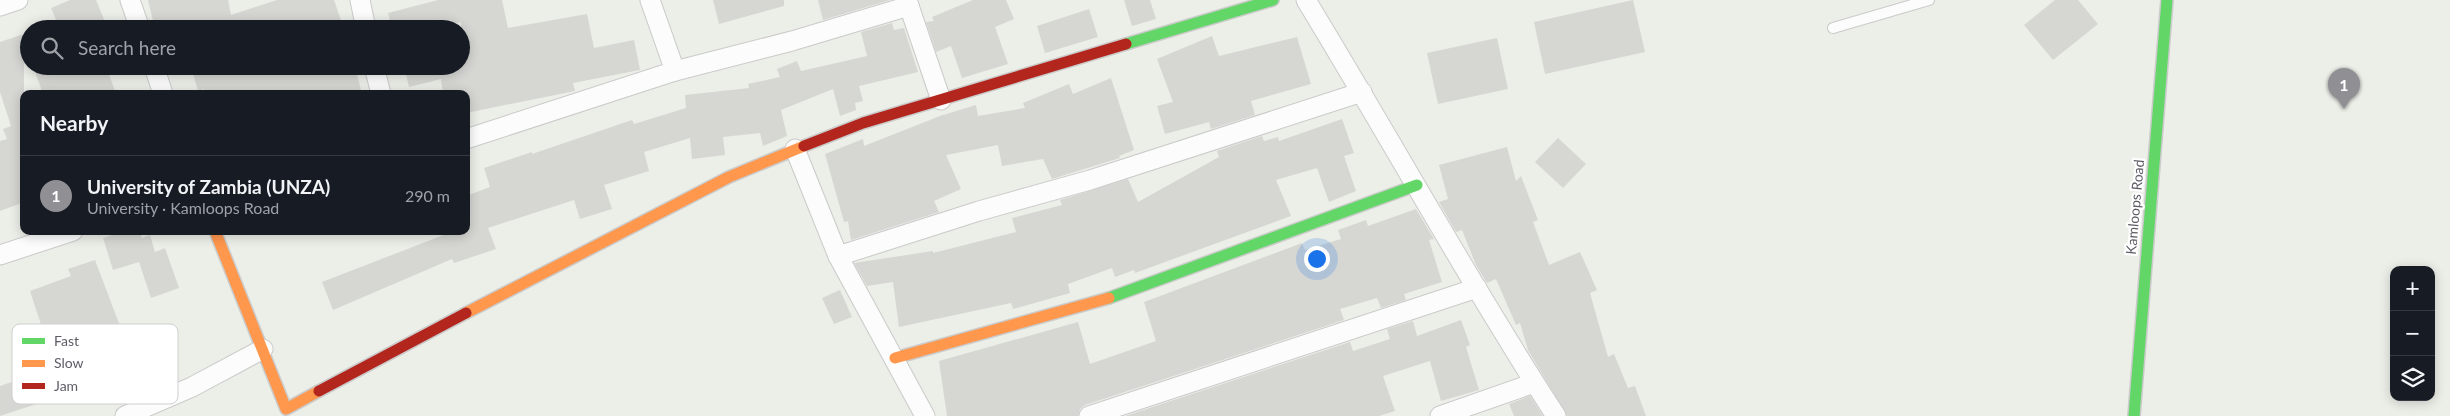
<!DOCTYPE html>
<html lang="en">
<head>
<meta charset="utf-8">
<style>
  :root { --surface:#171b24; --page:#242831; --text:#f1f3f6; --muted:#9ea1a6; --line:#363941; --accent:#909094 }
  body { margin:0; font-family:Lato,sans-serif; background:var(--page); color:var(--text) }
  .controls { position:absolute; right:15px; bottom:15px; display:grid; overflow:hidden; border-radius:10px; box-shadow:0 2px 12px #0003 }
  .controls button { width:45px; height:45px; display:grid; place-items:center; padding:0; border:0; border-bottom:1px solid var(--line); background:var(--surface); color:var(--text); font:25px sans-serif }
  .you { position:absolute; left:1316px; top:258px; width:18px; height:18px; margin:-12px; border:4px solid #fff; border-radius:50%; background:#1a73e8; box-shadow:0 0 0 8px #1a73e833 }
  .badge { display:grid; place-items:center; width:32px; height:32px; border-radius:50%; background:var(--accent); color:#fff; font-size:16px; font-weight:700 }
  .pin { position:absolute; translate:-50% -41px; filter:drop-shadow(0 1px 2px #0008) }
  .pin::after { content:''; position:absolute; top:26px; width:18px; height:15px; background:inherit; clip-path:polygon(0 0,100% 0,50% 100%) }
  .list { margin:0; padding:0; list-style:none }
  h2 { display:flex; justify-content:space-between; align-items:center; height:65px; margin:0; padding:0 20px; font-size:21px }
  h2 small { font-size:16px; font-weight:400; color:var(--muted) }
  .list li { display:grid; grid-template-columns:32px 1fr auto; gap:15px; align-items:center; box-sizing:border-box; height:80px; padding:0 20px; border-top:1px solid var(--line) }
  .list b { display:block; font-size:19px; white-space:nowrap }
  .list p { margin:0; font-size:16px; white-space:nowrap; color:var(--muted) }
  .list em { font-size:16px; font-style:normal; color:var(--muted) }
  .icon { flex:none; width:28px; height:28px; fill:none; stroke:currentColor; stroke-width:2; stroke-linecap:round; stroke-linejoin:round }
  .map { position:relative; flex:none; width:2450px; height:416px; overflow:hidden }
  .search { position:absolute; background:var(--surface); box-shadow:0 2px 12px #0003; left:20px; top:20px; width:450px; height:55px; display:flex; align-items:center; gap:12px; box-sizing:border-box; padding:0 18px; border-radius:28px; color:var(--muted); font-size:19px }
  .panel { position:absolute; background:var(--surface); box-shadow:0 2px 12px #0003; left:20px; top:90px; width:450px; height:145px; border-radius:10px }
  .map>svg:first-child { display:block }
  .building { fill:#d6d7d3 }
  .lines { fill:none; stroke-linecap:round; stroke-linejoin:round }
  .lane-casing { stroke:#cbcaca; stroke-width:12 }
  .street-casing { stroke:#cbcaca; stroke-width:21 }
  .fast-casing { stroke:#cbcbcb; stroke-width:14 }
  .slow-casing { stroke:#cbcbcb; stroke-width:14 }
  .jam-casing { stroke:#cbcbcb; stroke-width:14 }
  .lane { stroke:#fcfcfc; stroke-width:10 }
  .street { stroke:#fcfcfc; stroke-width:19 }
  .fast { stroke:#63d668; stroke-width:11 }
  .slow { stroke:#ff974d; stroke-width:11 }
  .jam { stroke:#b3261e; stroke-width:11 }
  .labels { text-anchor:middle; stroke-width:4.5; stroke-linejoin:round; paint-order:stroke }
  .street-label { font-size:14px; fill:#5e5d66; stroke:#fff }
  .key { fill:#fff; stroke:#cfced1; stroke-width:1 }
  .key-label { font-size:14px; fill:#5e5d66 }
</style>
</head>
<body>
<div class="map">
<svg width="2450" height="416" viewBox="0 0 2450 416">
  <rect width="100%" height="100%" fill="#eceee8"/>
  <g class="building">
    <polygon points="70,0 96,0 108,29 60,29 51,8"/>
    <polygon points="148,0 228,0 231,15 277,0 334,0 344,29 155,29"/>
    <polygon points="438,0 502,0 508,28 587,14 594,48 634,40 640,70 573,83 575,91 466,113 466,94 443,94 441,79 409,87 404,66 461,66 461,22 435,29 392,29 388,13"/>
    <polygon points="713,0 784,0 784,6 719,24"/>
    <polygon points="818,0 890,0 823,20"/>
    <polygon points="973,0 1006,0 1014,19 995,27 1008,64 962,78 951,46 936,52 926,22 934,21 932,17"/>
    <polygon points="1124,0 1150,0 1156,19 1132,26"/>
    <polygon points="1633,0 1645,52 1545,74 1534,22"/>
    <polygon points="2055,0 2078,0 2098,24 2053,60 2024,25"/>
    <polygon points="1089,9 1098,37 1045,53 1037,26"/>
    <polygon points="892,23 894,30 904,28 918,72 859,86 863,101 855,103 856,110 840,116 833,89 781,110 787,136 763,146 760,133 723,137 725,155 692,159 690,138 644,152 649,171 604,185 612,209 580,219 574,200 488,228 496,249 454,263 452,259 333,310 322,282 454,231 466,231 466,196 490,187 484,168 532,152 532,154 632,120 634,124 686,108 685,95 749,88 748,84 780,77 777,69 797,61 801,71 867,56 861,32"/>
    <polygon points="24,34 24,202 0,211 0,141 7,139 3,129 11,126 0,92 0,42"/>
    <polygon points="1212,36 1219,56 1297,37 1311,84 1251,101 1255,115 1211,129 1209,122 1165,134 1157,106 1173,102 1157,59"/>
    <polygon points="1497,38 1508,89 1438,104 1427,53"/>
    <polygon points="33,66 106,66 116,94 43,94"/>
    <polygon points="191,66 329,66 330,72 355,66 362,94 205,94 204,89 198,91"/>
    <polygon points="1111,78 1134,150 1119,156 1120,158 1052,179 1043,159 1002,166 998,145 946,155 961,189 934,201 939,212 851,240 848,221 844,222 825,154 863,139 864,146 940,116 976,105 978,116 1025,108 1023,103 1069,84 1073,94"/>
    <polygon points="1342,119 1354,153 1344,156 1356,191 1329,202 1317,168 1276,180 1291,216 1135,273 1134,270 1115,277 1112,268 1068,284 1070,293 1013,309 1011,303 899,327 893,282 867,286 854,263 933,251 933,253 1016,232 1012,218 1062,205 1060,200 1128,179 1138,202 1219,157 1217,151 1262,136 1264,141 1278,137 1279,141"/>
    <polygon points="1558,138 1586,164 1563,188 1535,162"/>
    <polygon points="1507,147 1516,181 1521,176 1538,220 1533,222 1549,265 1580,252 1597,290 1590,293 1608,357 1614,354 1628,388 1635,386 1646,416 1567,416 1528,350 1520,323 1516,325 1496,279 1487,283 1476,265 1462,230 1456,232 1439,202 1448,199 1439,165"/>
    <polygon points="1416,209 1434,239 1429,240 1442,282 1404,294 1406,300 1381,308 1377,298 1340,309 1344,320 1085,405 1080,409 1078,416 947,416 939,361 1078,322 1090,364 1156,341 1144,302 1302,243 1305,250 1341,239 1338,230 1366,220 1368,226"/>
    <polygon points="124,231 140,231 142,238 150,235 155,252 165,248 179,288 151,298 139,262 113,270 103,238"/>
    <polygon points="95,260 137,371 0,416 0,386 53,368 47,350 49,349 30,291 71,276 68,269"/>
    <polygon points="840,290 852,317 834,324 822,298"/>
    <polygon points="1461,320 1470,345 1466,347 1479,390 1441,401 1430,361 1383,376 1395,411 1379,416 1125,416 1350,342 1353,351 1390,339 1387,329 1413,321 1417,336"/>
    <polygon points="1530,396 1543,416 1514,416 1509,404"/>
  </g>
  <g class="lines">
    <defs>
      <polyline id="lane" points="1833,28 1929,0"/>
      <g id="street">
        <polyline points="130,0 140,29"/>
        <polyline points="360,0 366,29"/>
        <polyline points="650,0 675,71"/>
        <polyline points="907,0 941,100"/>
        <path d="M1306 0C1390 138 1468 280 1556 416"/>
        <polyline points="0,6 18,0"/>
        <polyline points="154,66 163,94"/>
        <polyline points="374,66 381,94"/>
        <polyline points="466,139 675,71 792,41 909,6"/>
        <polyline points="795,149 838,256 925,416"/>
        <polyline points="0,255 73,231"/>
        <polyline points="838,256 979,211 1090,180 1362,92"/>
        <polyline points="125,416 192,387 263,349"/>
        <polyline points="1089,416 1477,288"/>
        <polyline points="1440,416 1534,383"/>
      </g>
      <g id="fast">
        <polyline points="1126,44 1273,0"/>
        <polyline points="1109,298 1417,185"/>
        <polyline points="2134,416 2167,0"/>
      </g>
      <g id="slow">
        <polyline points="215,231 286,409 319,391"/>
        <polyline points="466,313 729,177 804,146"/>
        <polyline points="895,358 1109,298"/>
      </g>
      <g id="jam">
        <polyline points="804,146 863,123 1126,44"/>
        <polyline points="319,391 466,313"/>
      </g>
    </defs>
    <use href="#lane" class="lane-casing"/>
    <use href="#street" class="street-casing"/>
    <use href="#fast" class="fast-casing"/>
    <use href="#slow" class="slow-casing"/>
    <use href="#jam" class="jam-casing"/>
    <use href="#lane" class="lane"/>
    <use href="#street" class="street"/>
    <use href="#fast" class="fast"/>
    <use href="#slow" class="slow"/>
    <use href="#jam" class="jam"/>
  </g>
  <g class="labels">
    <g class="street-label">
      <text transform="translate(2135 207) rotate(-85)" y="5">Kamloops Road</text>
    </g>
  </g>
  <rect x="12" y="324" width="166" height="80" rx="8" class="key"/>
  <rect x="22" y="338" width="23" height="6" fill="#63d668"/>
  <rect x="22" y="360" width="23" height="7" fill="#ff974d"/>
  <rect x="22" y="383" width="23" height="6" fill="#b3261e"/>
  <g class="key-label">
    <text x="54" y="346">Fast</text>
    <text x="54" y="368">Slow</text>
    <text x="54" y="391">Jam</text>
  </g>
</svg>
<div class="controls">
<button>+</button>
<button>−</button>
<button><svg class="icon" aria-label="layers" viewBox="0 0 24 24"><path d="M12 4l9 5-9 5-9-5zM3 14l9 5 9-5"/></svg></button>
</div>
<div class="you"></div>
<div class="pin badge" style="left:2344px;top:109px">1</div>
<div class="search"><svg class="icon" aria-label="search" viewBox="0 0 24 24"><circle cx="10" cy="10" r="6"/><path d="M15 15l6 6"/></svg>Search here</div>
<section class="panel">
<h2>Nearby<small></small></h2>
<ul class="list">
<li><span class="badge">1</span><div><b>University of Zambia (UNZA)</b><p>University · Kamloops Road</p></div><em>290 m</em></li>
</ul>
</section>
</div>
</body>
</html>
